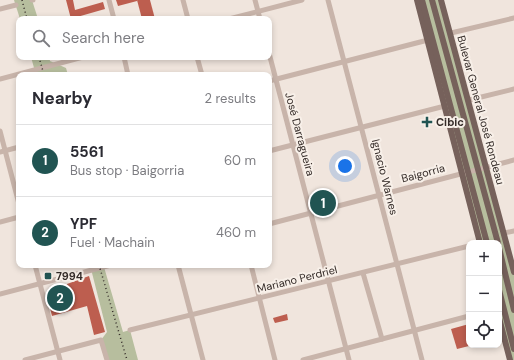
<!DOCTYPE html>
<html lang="en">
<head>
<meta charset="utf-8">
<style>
  :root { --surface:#fff; --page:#f2f2f3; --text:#2b2b33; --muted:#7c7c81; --line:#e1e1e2; --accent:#215452 }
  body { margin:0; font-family:"DM Sans",sans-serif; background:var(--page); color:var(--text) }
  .controls { position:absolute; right:12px; bottom:12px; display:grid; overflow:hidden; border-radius:8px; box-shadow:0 2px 6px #0003 }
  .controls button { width:36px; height:36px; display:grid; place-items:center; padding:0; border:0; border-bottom:1px solid var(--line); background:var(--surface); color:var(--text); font:20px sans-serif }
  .you { position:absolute; left:345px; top:166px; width:14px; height:14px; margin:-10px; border:3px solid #fff; border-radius:50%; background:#1a73e8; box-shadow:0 0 0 6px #1a73e833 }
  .badge { display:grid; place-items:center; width:26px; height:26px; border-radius:50%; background:var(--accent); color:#fff; font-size:13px; font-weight:700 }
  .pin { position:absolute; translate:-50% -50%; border:2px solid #fff; box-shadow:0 1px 4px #0006 }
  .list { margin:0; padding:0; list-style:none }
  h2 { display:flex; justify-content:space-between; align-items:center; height:52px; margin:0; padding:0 16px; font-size:17px }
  h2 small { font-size:13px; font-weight:400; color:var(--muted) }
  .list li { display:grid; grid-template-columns:26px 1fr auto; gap:12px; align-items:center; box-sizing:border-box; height:72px; padding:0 16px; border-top:1px solid var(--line) }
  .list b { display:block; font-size:15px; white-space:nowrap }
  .list p { margin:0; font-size:13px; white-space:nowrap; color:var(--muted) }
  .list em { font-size:13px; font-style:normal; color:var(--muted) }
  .icon { flex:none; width:22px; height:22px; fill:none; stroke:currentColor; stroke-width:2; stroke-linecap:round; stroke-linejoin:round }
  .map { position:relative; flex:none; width:514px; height:360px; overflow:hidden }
  .search { position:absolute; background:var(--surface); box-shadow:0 2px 6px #0003; left:16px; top:16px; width:256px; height:44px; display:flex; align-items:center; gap:10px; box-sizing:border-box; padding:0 14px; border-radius:8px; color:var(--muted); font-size:15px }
  .panel { position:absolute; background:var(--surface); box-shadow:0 2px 6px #0003; left:16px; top:72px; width:256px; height:196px; border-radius:8px }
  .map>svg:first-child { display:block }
  .green { fill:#b7be9e }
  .building { fill:#bd5e4f }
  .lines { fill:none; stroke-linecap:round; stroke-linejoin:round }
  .minor { stroke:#c8b4aa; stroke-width:5 }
  .major { stroke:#76615b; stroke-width:6 }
  .rail { stroke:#352c29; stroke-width:1.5; stroke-dasharray:1 3; stroke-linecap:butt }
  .poi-dot { fill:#215452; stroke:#f8f0e9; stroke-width:1.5 }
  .labels { text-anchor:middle; stroke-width:4; stroke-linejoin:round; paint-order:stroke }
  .street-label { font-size:11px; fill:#352c29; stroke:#f8f0e9 }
  .poi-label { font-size:11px; font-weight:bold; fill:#352c29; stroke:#f8f0e9; text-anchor:start }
</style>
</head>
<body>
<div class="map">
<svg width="514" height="360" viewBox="0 0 514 360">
  <rect width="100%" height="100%" fill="#f0e5dd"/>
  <g class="green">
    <polygon points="14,0 32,0 38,19 20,19"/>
    <polygon points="417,0 441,0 514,272 514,360 510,360 499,318 499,243 480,243"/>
    <polygon points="31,57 49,57 50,61 66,68 68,75 36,75"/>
    <polygon points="90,265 111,265 104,267 123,332 130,330 138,360 107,360 101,340 107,332"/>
  </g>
  <g class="building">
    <polygon points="66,0 73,0 75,10 103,2 105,9 77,17 77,19 71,19"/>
    <polygon points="116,0 137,0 137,1 118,6"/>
    <polygon points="137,0 150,0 155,19 142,19"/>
    <polygon points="89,276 105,332 94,335 87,306 52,316 50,308 52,307 48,289 60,286 63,296 70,295 67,284"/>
    <polygon points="287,314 288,320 275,323 274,321 273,318"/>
    <polygon points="469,324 469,346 457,349 451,329"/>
  </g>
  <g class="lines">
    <g class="minor">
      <polyline points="32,0 33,0"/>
      <polyline points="109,0 114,19"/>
      <polyline points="183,0 188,19"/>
      <polyline points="255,0 260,19"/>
      <polyline points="328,0 422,360"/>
      <polyline points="0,9 16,5"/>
      <polyline points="229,19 302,0"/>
      <polyline points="451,33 514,18"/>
      <polyline points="269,53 349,360"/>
      <polyline points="124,57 128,75"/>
      <polyline points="197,57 202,75"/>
      <polyline points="0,79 83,57"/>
      <polyline points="269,81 428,40"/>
      <polyline points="469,100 514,89"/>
      <polyline points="0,131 19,204"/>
      <polyline points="269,151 445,106"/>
      <polyline points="0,152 19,147"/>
      <polyline points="0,222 19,217"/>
      <polyline points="269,224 514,160"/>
      <polyline points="504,233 514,231"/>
      <polyline points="35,265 60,360"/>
      <polyline points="178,265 203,360"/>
      <polyline points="251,265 275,360"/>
      <polyline points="363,273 382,339"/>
      <polyline points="0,294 111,265"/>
      <polyline points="130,330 469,246"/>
      <polyline points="25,360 101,340 107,360"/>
      <polyline points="303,360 469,316"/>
    </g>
    <g class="major">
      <polyline points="417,0 480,243"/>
      <polyline points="422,0 487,243"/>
      <polyline points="432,0 498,243"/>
      <polyline points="441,0 514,272"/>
      <polyline points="499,248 514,310"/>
      <polyline points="499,290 514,349"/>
      <polyline points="499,318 510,360"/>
    </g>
    <g class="rail">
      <polyline points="22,0 27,19"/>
      <polyline points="39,57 44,75"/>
      <polyline points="99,265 127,360"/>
    </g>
  </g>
  <g class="poi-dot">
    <path d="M425 116h4v4h4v4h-4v4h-4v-4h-4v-4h4z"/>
    <rect x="44" y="272" width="8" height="8" rx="2"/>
  </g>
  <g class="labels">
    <g class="street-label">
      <text transform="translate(481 110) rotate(75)" y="4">Bulevar General José Rondeau</text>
      <text transform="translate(300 134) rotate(75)" y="4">José Darragueira</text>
      <text transform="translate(423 173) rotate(-15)" y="4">Baigorria</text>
      <text transform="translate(385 177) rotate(76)" y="4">Ignacio Warnes</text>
      <text transform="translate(297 279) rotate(-14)" y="4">Mariano Perdriel</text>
    </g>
    <g class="poi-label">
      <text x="436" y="126">Cibic</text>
      <text x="56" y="280">7994</text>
    </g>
  </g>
</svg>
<div class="controls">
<button>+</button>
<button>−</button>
<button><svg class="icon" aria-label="locate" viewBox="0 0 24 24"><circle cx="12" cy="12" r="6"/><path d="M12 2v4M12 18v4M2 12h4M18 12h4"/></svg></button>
</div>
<div class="you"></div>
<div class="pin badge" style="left:323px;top:203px">1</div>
<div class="pin badge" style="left:60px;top:298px">2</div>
<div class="search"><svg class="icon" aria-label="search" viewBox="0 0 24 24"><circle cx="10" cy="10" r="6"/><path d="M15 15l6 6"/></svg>Search here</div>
<section class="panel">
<h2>Nearby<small>2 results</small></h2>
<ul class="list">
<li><span class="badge">1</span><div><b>5561</b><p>Bus stop · Baigorria</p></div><em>60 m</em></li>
<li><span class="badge">2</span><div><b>YPF</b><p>Fuel · Machain</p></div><em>460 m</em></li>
</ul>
</section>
</div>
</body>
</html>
